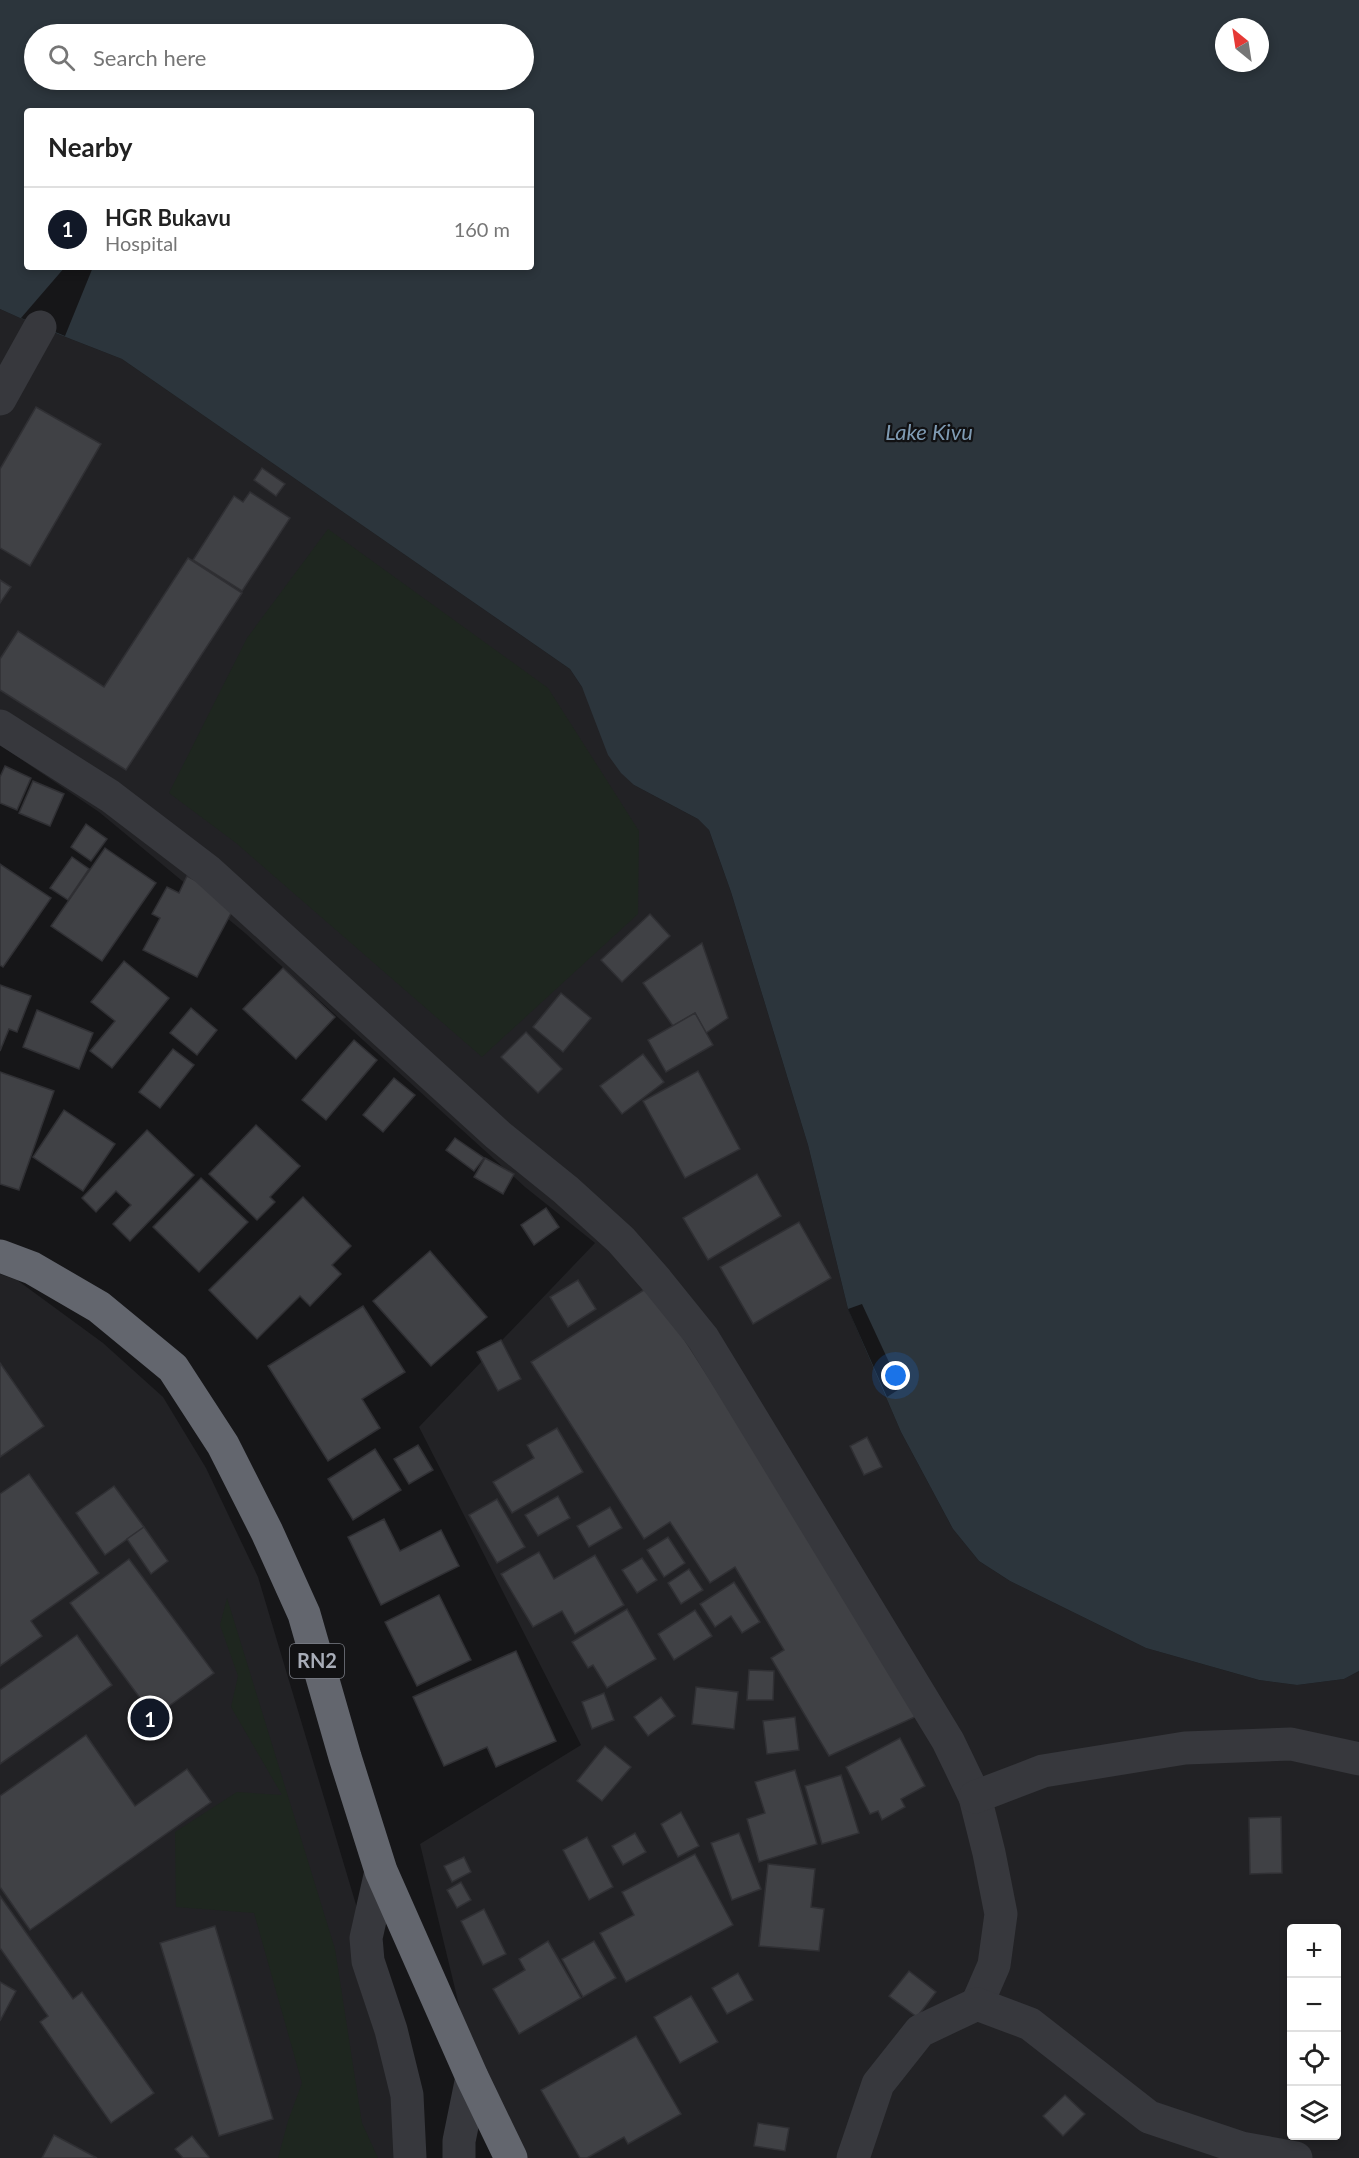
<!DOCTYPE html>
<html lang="en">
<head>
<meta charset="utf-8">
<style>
  :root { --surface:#fff; --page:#f2f2f2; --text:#222; --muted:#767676; --line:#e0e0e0; --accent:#111827 }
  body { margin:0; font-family:Lato,sans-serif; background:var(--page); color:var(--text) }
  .controls { position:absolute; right:18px; bottom:18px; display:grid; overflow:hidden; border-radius:6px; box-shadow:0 3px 9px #0003 }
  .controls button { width:54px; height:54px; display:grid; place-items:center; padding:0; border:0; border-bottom:2px solid var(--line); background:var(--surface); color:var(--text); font:30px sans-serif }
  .compass { position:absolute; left:1215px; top:18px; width:54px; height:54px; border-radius:50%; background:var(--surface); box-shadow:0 3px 9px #0003; rotate:330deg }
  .you { position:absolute; left:896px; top:1376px; width:21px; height:21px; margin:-15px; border:4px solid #fff; border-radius:50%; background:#1a73e8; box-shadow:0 0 0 9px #1a73e833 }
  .badge { display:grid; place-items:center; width:39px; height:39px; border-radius:50%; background:var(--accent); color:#fff; font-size:20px; font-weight:700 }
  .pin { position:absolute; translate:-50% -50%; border:3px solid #fff; box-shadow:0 2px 6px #0006 }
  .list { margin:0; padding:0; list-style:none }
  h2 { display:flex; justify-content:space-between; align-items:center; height:78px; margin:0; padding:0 24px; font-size:26px }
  h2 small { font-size:20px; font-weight:400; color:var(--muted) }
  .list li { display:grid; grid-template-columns:39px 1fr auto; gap:18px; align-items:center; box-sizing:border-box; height:84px; padding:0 24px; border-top:2px solid var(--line) }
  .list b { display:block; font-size:22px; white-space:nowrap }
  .list p { margin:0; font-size:20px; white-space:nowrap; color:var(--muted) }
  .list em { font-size:20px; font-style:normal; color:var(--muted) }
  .icon { flex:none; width:33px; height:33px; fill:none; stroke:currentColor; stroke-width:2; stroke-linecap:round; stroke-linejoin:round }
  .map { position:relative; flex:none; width:1359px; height:2158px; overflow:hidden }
  .search { position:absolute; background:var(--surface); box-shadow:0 3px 9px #0003; left:24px; top:24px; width:510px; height:66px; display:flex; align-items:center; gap:15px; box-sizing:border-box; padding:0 21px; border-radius:33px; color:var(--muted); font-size:22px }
  .panel { position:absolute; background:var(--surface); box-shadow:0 3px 9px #0003; left:24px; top:108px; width:510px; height:162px; border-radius:6px }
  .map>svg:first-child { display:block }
  .built { fill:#222225; fill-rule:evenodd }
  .green { fill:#1e261f }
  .water { fill:#2c353c; fill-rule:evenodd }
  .pier { fill:#161618 }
  .building { fill:#404145; stroke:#303034; stroke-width:1.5 }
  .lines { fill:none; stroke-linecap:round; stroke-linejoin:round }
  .minor { stroke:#37383d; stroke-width:33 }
  .highway { stroke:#63666e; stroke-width:33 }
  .labels { text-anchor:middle; stroke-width:4.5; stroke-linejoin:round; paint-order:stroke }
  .shield { fill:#111113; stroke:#7b7e86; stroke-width:1.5 }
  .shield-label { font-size:20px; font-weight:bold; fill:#a8adb8 }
  .water-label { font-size:22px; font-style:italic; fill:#7f9bb3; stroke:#111113 }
</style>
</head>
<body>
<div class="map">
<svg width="1359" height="2158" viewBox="0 0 1359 2158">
  <rect width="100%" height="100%" fill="#161618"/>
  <g class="built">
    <path d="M0 309 40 327 122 359 570 669 582 687 634 785 698 819 709 830 731 892 808 1145 848 1309 901 1432 953 1529 979 1561 1010 1581 1146 1648 1259 1680 1297 1685 1344 1679 1359 1671V2158H496L420 1844 581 1745 419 1427 595 1243 525 1187 245 933 99 812 0 745ZM1292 1928H1336V2136H1292Z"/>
    <polygon points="0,1274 17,1280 103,1343 163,1397 206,1468 258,1577 366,1938 410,2158 0,2158"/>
  </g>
  <g class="green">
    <polygon points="328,529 548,688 639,831 638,914 482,1057 236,843 169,793 247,638"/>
    <polygon points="227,1598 335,1949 362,2123 378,2158 278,2158 288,2121 302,2083 254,1913 176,1907 175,1832 237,1792 282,1795 231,1707 238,1676 220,1625"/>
  </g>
  <path class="water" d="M0 0H1359V1671L1344 1679 1297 1685 1259 1680 1146 1648 1010 1581 979 1561 953 1529 901 1432 848 1309 808 1145 731 892 709 830 698 819 634 785 621 773 608 755 582 687 570 669 122 359 40 327 0 309ZM1224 27H1260V63H1224ZM34 34H524V80H34ZM27 111H531V267H27Z"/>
  <g class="pier">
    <polygon points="65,267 93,267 65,336 21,318"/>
    <polygon points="862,1304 901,1388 887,1397 848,1309"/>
  </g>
  <g class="building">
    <polygon points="36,407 101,444 30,566 0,548 0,469"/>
    <polygon points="262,468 285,484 276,496 254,480"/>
    <polygon points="250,492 290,518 242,591 193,560 234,496 243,502"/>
    <polygon points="188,558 242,593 126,770 0,690 0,659 18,631 104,687"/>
    <polygon points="0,580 11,587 0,603"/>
    <polygon points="5,766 31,778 17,810 0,803 0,777"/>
    <polygon points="33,781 64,794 50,826 19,813"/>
    <polygon points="86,824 107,839 91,861 71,847"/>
    <polygon points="105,848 156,883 102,961 51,926"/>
    <polygon points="72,857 89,869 68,900 50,888"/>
    <polygon points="0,864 51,898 3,967 0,965"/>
    <polygon points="187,876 237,902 197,977 143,950 160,918 152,914 167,887 179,893"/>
    <polygon points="650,914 670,936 622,982 601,960"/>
    <polygon points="702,943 728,1018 706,1033 695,1013 673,1026 643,983"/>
    <polygon points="124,961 169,998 112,1068 90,1051 115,1021 91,1002"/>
    <polygon points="283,968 335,1017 296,1059 243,1009"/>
    <polygon points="0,985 31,996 17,1032 9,1029 0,1051"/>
    <polygon points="561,993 591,1018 563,1052 533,1027"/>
    <polygon points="191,1008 217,1030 197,1055 170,1033"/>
    <polygon points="37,1010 93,1033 79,1069 23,1047"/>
    <polygon points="695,1013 713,1045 666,1072 648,1040"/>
    <polygon points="526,1032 562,1069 538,1093 501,1057"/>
    <polygon points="354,1040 377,1060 326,1120 302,1100"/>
    <polygon points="173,1049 194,1065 160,1108 139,1092"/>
    <polygon points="643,1054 664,1082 622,1114 600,1086"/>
    <polygon points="698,1071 740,1149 685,1178 643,1101"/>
    <polygon points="0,1072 54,1091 19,1190 0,1184"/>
    <polygon points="394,1078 415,1095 383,1132 363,1115"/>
    <polygon points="64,1110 115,1144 83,1191 33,1157"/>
    <polygon points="256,1125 300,1166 270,1197 275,1202 257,1220 209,1174"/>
    <polygon points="147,1130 194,1175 130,1241 113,1224 131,1205 116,1191 96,1212 82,1198"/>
    <polygon points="455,1138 484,1158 474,1171 446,1150"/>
    <polygon points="485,1158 514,1174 503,1194 474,1177"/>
    <polygon points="757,1174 781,1216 708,1260 683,1218"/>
    <polygon points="201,1178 248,1222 199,1272 153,1227"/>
    <polygon points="303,1197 351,1246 332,1265 341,1274 310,1306 300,1296 257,1339 209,1290"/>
    <polygon points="546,1208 559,1227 534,1245 521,1225"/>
    <polygon points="799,1222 831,1278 753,1324 720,1267"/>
    <polygon points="430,1251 487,1317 431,1366 373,1301"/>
    <polygon points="578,1280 596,1309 568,1327 550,1297"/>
    <polygon points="650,1286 803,1523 917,1716 829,1756 771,1658 784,1650 735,1567 710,1583 670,1522 644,1539 531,1362"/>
    <polygon points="363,1306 405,1372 362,1399 380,1428 328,1461 268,1366"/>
    <polygon points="501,1340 521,1379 498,1391 477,1352"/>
    <polygon points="0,1363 44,1426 0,1457"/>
    <polygon points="557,1428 583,1472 512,1513 493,1482 534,1458 527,1445"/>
    <polygon points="867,1437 882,1467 864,1475 850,1446"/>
    <polygon points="418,1445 433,1470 409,1484 394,1459"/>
    <polygon points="375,1449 401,1490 353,1520 328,1479"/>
    <polygon points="29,1474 99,1573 31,1621 42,1636 0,1666 0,1494"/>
    <polygon points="114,1486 144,1527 105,1555 76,1513"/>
    <polygon points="558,1496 570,1518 538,1536 525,1515"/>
    <polygon points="497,1499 525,1547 497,1563 469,1515"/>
    <polygon points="610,1507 622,1528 589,1547 577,1526"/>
    <polygon points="384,1519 400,1551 441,1530 459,1566 381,1605 348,1537"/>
    <polygon points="144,1527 168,1561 151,1574 127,1539"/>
    <polygon points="668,1537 685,1563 664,1577 647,1550"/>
    <polygon points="539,1552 554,1579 595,1555 624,1605 575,1634 562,1611 533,1627 501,1574"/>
    <polygon points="642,1558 657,1580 637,1593 622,1570"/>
    <polygon points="129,1559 214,1673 154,1717 70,1603"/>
    <polygon points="689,1569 703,1590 681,1604 668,1583"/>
    <polygon points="734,1582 760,1622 742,1633 731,1616 715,1627 700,1604"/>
    <polygon points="439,1595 471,1660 417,1686 385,1622"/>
    <polygon points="627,1609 656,1659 607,1688 593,1665 588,1668 572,1642"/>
    <polygon points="695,1610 712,1636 674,1660 658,1634"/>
    <polygon points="77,1635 112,1685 0,1764 0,1690"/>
    <polygon points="516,1651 556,1741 496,1767 487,1747 444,1766 413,1697"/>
    <polygon points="749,1670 774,1671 773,1700 747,1700"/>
    <polygon points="696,1687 738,1692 734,1729 692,1724"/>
    <polygon points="604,1693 614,1720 592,1729 582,1702"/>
    <polygon points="661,1697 675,1716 648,1736 634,1717"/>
    <polygon points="795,1717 799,1750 767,1754 763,1721"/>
    <polygon points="86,1735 135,1806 187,1769 211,1802 30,1930 0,1887 0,1796"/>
    <polygon points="900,1738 925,1786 901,1799 905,1807 882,1820 878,1811 870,1814 846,1767"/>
    <polygon points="605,1746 631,1767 602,1801 577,1781"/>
    <polygon points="795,1770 817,1844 759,1862 747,1819 765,1813 755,1782"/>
    <polygon points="841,1775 859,1833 822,1844 805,1786"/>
    <polygon points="681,1812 699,1846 678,1857 661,1824"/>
    <polygon points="1281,1817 1282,1873 1250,1874 1249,1818"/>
    <polygon points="635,1833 646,1852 623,1865 612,1846"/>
    <polygon points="739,1833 761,1889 732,1900 711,1843"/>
    <polygon points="587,1837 613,1887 589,1900 563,1850"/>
    <polygon points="695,1854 733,1925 626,1982 600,1933 634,1915 622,1892"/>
    <polygon points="464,1857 471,1872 452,1882 444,1866"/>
    <polygon points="768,1864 815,1869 811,1907 824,1909 819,1951 759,1946"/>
    <polygon points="461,1882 471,1900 457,1908 447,1890"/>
    <polygon points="0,1896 73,1999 82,1992 154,2093 111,2123 40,2022 48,2016 0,1948"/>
    <polygon points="484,1909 506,1954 483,1965 461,1921"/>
    <polygon points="215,1926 273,2119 219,2136 160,1943"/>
    <polygon points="548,1941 581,1998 519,2034 493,1989 525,1970 519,1959"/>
    <polygon points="594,1941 616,1978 583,1997 562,1959"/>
    <polygon points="909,1971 936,1992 917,2017 889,1996"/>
    <polygon points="738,1973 753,2000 727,2014 712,1988"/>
    <polygon points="0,1982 16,1991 0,2021"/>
    <polygon points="691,1996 718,2042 680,2063 654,2017"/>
    <polygon points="636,2036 681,2114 628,2144 624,2137 587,2158 580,2158 541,2090"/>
    <polygon points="1065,2095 1085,2114 1063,2136 1043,2116"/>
    <polygon points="758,2123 789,2128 785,2151 754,2146"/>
    <polygon points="54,2135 97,2158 42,2158"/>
    <polygon points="192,2136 209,2157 208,2158 183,2158 175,2149"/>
  </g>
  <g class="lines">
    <g class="minor">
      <polyline points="0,399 40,327"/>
      <polyline points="0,726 110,796 207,870 498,1135 566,1190 621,1240 657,1281 703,1338 948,1741 975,1797 989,1853 1001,1914 994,1965 977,2004"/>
      <polyline points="975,1797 1043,1771 1185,1748 1291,1744 1359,1759"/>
      <polyline points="381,1871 366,1938 368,1961 391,2030 407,2095 410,2158"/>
      <polyline points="459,2158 459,2141 472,2077"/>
      <polyline points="853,2158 878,2084 920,2031 977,2004 1030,2024 1149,2117 1241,2148 1296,2158"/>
    </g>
    <polyline class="highway" points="0,1256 32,1268 99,1307 173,1368 223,1445 267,1532 304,1614 345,1757 381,1871 472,2077 511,2158"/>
  </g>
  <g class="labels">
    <rect class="shield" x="290" y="1644" width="54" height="34" rx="4.5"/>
    <g class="shield-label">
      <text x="317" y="1668">RN2</text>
    </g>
    <g class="water-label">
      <text x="929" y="440">Lake Kivu</text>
    </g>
  </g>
</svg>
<div class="controls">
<button>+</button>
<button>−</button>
<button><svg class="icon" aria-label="locate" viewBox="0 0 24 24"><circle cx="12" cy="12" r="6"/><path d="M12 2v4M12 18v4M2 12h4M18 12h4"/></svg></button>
<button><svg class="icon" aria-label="layers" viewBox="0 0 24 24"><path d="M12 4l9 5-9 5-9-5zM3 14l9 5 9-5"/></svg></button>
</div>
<svg class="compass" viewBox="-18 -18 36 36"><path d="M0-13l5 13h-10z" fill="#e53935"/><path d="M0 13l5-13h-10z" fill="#767676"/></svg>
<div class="you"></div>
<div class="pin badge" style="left:150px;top:1718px">1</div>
<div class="search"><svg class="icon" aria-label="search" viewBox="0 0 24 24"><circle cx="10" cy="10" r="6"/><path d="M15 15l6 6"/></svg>Search here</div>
<section class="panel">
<h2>Nearby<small></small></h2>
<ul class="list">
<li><span class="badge">1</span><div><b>HGR Bukavu</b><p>Hospital</p></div><em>160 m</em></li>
</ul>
</section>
</div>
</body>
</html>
